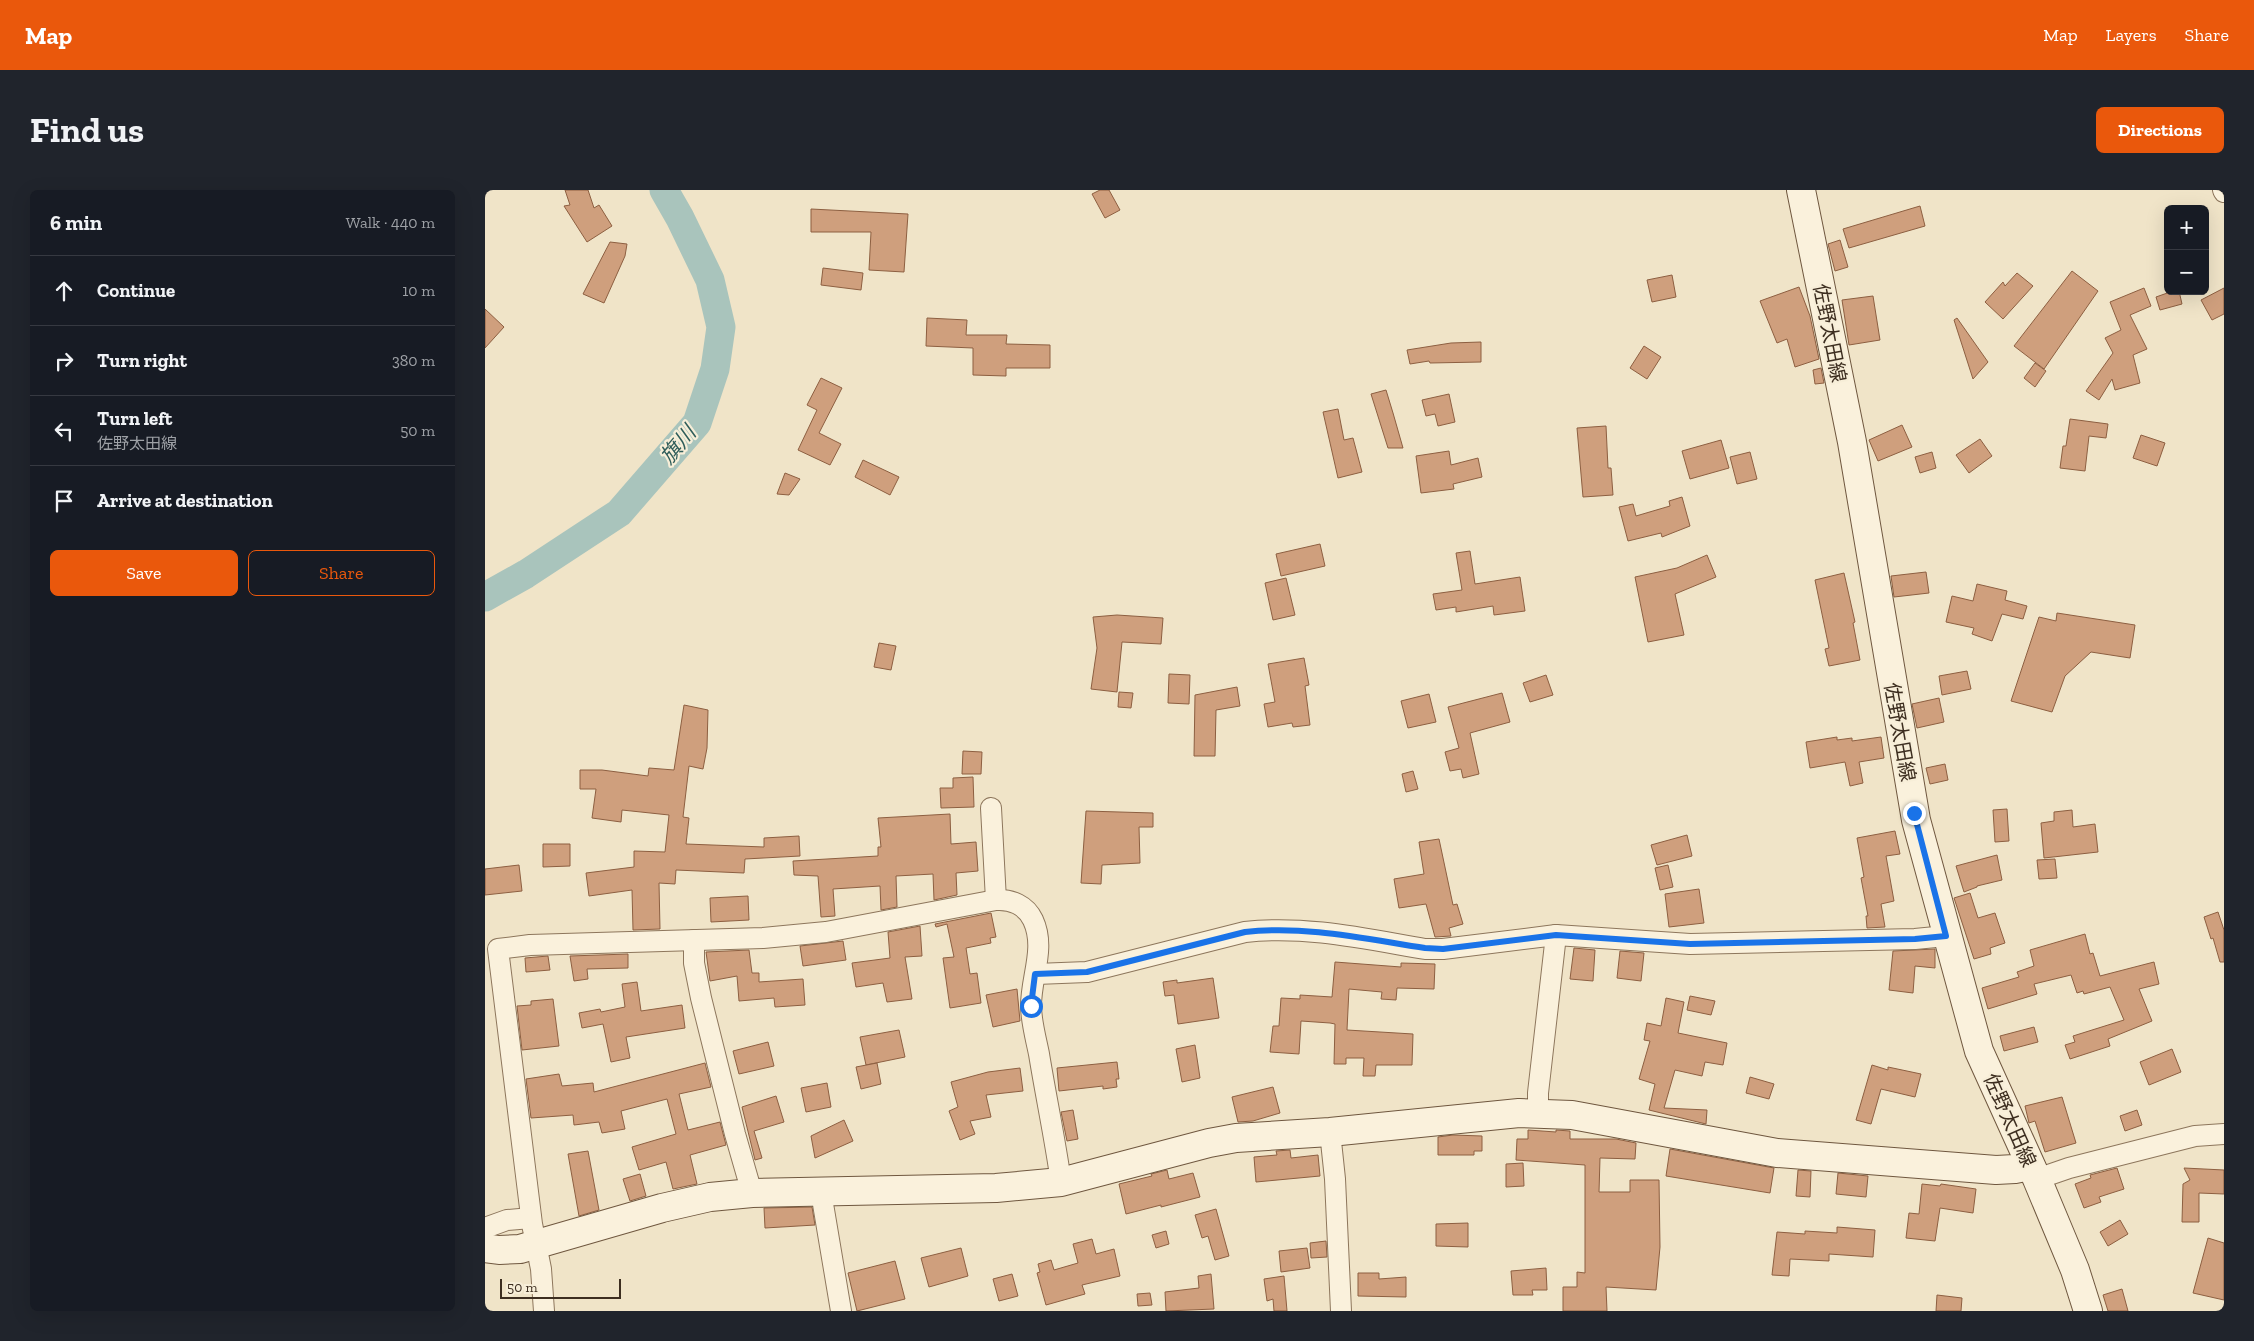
<!DOCTYPE html>
<html lang="en">
<head>
<meta charset="utf-8">
<style>
  :root { --surface:#171b24; --page:#20242c; --text:#f1f3f6; --muted:#9ea1a6; --line:#363941; --accent:#ea580c }
  body { margin:0; font-family:"Zilla Slab","Noto Sans JP",serif; background:var(--page); color:var(--text) }
  .controls { position:absolute; right:15px; top:15px; display:grid; overflow:hidden; border-radius:8px; box-shadow:0 5px 20px #0002 }
  .controls button { width:45px; height:45px; display:grid; place-items:center; padding:0; border:0; border-bottom:1px solid var(--line); background:var(--surface); color:var(--text); font:25px sans-serif }
  .scale { position:absolute; left:15px; bottom:12px; width:121px; box-sizing:border-box; padding-left:5px; border:2px solid #3d2e20; border-top:0; font-size:14px; line-height:18px; white-space:nowrap; color:#3d2e20; -webkit-text-stroke:4px #f7eed8; paint-order:stroke }
  .stop { position:absolute; width:15px; height:15px; margin:-11px; border:4px solid #1a73e8; border-radius:50%; background:#fff }
  .stop.end { background:#1a73e8; border-color:#fff; box-shadow:0 1px 5px #0008 }
  .list { margin:0; padding:0; list-style:none }
  h2 { display:flex; justify-content:space-between; align-items:center; height:65px; margin:0; padding:0 20px; font-size:21px }
  h2 small { font-size:16px; font-weight:400; color:var(--muted) }
  .list li { display:grid; grid-template-columns:32px 1fr auto; gap:15px; align-items:center; box-sizing:border-box; height:70px; padding:0 20px; border-top:1px solid var(--line) }
  .list b { display:block; font-size:19px; white-space:nowrap }
  .list p { margin:0; font-size:16px; white-space:nowrap; color:var(--muted) }
  .list em { font-size:16px; font-style:normal; color:var(--muted) }
  .actions { display:flex; gap:10px; padding:15px 20px }
  .actions a { flex:1; padding:11px 0; border:1px solid var(--accent); border-radius:8px; text-align:center; font-size:18px; color:var(--accent) }
  .actions .main { background:var(--accent); color:#fff }
  .icon { flex:none; width:28px; height:28px; fill:none; stroke:currentColor; stroke-width:2; stroke-linecap:round; stroke-linejoin:round }
  .map { position:relative; flex:none; width:1739px; height:1121px; overflow:hidden; border-radius:8px }
  header { display:flex; align-items:center; gap:30px; box-sizing:border-box; height:70px; padding:0 25px; background:var(--accent); color:#fff }
  header strong { font-size:24px }
  nav { display:flex; gap:28px; margin-inline-start:auto; font-size:18px }
  .intro { display:flex; align-items:center; justify-content:space-between; box-sizing:border-box; height:120px; padding:0 30px }
  h1 { margin:0; font-size:35px }
  .button { padding:12px 22px; border-radius:8px; background:var(--accent); color:#fff; font-size:18px; font-weight:700 }
  main { display:flex; gap:30px; padding:0 30px }
  aside { flex:1; background:var(--surface); border-radius:8px; box-shadow:0 5px 20px #0002 }
  .map>svg:first-child { display:block }
  .lines { fill:none; stroke-linecap:round; stroke-linejoin:round }
  .river { stroke:#a9c4bc; stroke-width:29 }
  .building { fill:#cf9f7d; stroke:#8d5f41 }
  .street-casing { stroke:#8d765c; stroke-width:22 }
  .secondary-casing { stroke:#6f573f; stroke-width:30 }
  .street { stroke:#faf1dc; stroke-width:20 }
  .secondary { stroke:#faf1dc; stroke-width:28 }
  .route { stroke:#1a73e8; stroke-width:6 }
  .labels { text-anchor:middle; stroke-width:4.5; stroke-linejoin:round; paint-order:stroke }
  .street-label { font-size:20px; fill:#3d2e20; stroke:#f7eed8 }
  .water-label { font-size:21px; font-style:italic; fill:#2f5d5a; stroke:#f7eed8 }
</style>
</head>
<body>
<header>
<strong>Map</strong>
<nav><a>Map</a><a>Layers</a><a>Share</a></nav>
</header>
<div class="intro"><h1>Find us</h1><a class="button">Directions</a></div>
<main>
<aside>
<h2>6 min<small>Walk · 440 m</small></h2>
<ul class="list">
<li><svg class="icon" aria-label="ahead" viewBox="0 0 24 24"><path d="M12 20V5M6 11l6-6 6 6"/></svg><div><b>Continue</b></div><em>10 m</em></li>
<li><svg class="icon" aria-label="right" viewBox="0 0 24 24"><path d="M7 20v-9h11M14 6l5 5-5 5"/></svg><div><b>Turn right</b></div><em>380 m</em></li>
<li><svg class="icon" aria-label="left" viewBox="0 0 24 24"><path d="M17 20v-9H6M10 6l-5 5 5 5"/></svg><div><b>Turn left</b><p>佐野太田線</p></div><em>50 m</em></li>
<li><svg class="icon" aria-label="arrive" viewBox="0 0 24 24"><path d="M6 21V4h12l-3 4 3 4H6"/></svg><div><b>Arrive at destination</b></div></li>
</ul>
<div class="actions"><a class="main">Save</a><a>Share</a></div>
</aside>
<div class="map">
<svg width="1739" height="1121" viewBox="0 0 1739 1121">
  <rect width="100%" height="100%" fill="#f0e4c8"/>
  <g class="lines">
    <polyline class="river" points="0,407 41,384 134,323 212,233 230,179 236,137 225,90 195,28 179,0"/>
  </g>
  <g class="building">
    <polygon points="80,0 103,0 109,18 114,15 127,36 102,52 79,16 85,15"/>
    <polygon points="615,0 624,0 635,20 620,28 607,4"/>
    <polygon points="1435,16 1440,36 1364,58 1358,39"/>
    <polygon points="326,19 423,24 419,82 384,80 386,42 326,42"/>
    <polygon points="1355,50 1363,77 1350,81 1343,54"/>
    <polygon points="125,52 142,54 140,66 119,113 98,104"/>
    <polygon points="338,78 378,83 376,100 336,95"/>
    <polygon points="1587,81 1613,101 1559,179 1529,156"/>
    <polygon points="1532,83 1548,96 1518,129 1500,112 1518,92 1520,96"/>
    <polygon points="1187,85 1191,107 1167,112 1162,90"/>
    <polygon points="1314,97 1325,126 1334,169 1310,177 1302,149 1292,153 1275,111"/>
    <polygon points="1659,98 1666,116 1645,125 1662,159 1648,165 1655,193 1630,200 1627,189 1614,210 1601,201 1628,163 1620,148 1636,140 1625,112"/>
    <polygon points="1739,98 1739,124 1727,130 1716,110"/>
    <polygon points="1688,101 1694,101 1697,114 1675,120 1671,107"/>
    <polygon points="1388,106 1395,150 1364,155 1357,110"/>
    <polygon points="0,119 19,137 0,158"/>
    <polygon points="442,128 482,130 481,145 522,145 521,154 565,155 565,178 521,178 521,186 488,185 488,158 441,156"/>
    <polygon points="1472,128 1503,172 1488,189 1469,130"/>
    <polygon points="996,152 996,172 945,173 944,171 925,174 922,160 966,153"/>
    <polygon points="1159,156 1176,167 1162,189 1145,178"/>
    <polygon points="1550,173 1561,181 1550,197 1539,188"/>
    <polygon points="1336,178 1339,193 1330,194 1328,180"/>
    <polygon points="336,188 357,198 334,243 356,254 345,275 313,260 332,220 322,215"/>
    <polygon points="901,200 908,223 918,258 903,258 886,204"/>
    <polygon points="964,204 970,232 953,236 950,224 941,226 937,210"/>
    <polygon points="853,219 859,250 868,248 877,282 853,288 838,222"/>
    <polygon points="1585,229 1623,234 1621,248 1604,246 1600,281 1575,278 1578,256 1581,256"/>
    <polygon points="1417,235 1427,257 1393,271 1384,250"/>
    <polygon points="1121,236 1123,278 1126,278 1128,305 1098,307 1092,238"/>
    <polygon points="1656,245 1680,253 1672,276 1648,268"/>
    <polygon points="1495,249 1507,266 1484,283 1471,265"/>
    <polygon points="1236,250 1244,278 1205,289 1197,261"/>
    <polygon points="964,261 966,275 993,268 997,287 968,294 969,299 936,303 931,266"/>
    <polygon points="1265,262 1272,289 1252,294 1245,267"/>
    <polygon points="1447,262 1451,278 1435,283 1430,267"/>
    <polygon points="378,270 414,287 405,305 370,287"/>
    <polygon points="300,283 315,289 304,305 292,304"/>
    <polygon points="1197,307 1205,336 1177,347 1176,343 1143,351 1134,317 1148,314 1151,326 1185,316 1184,311"/>
    <polygon points="835,354 840,376 796,386 791,364"/>
    <polygon points="985,361 990,394 1035,387 1040,421 1009,425 1008,416 971,422 971,417 951,420 948,404 977,400 971,363"/>
    <polygon points="1222,365 1231,387 1190,404 1199,445 1163,452 1150,387 1192,378"/>
    <polygon points="1441,382 1444,403 1409,407 1406,386"/>
    <polygon points="1359,383 1370,432 1368,433 1375,470 1344,476 1340,459 1344,458 1330,390"/>
    <polygon points="801,388 810,425 788,430 780,393"/>
    <polygon points="1492,394 1522,401 1520,410 1542,416 1538,429 1517,424 1507,451 1487,444 1489,438 1461,432 1467,406 1488,411"/>
    <polygon points="1572,423 1650,435 1645,468 1606,462 1580,486 1567,522 1526,511 1554,427 1571,431"/>
    <polygon points="632,425 678,428 676,454 637,452 632,502 606,499 612,458 608,427"/>
    <polygon points="394,453 411,456 406,480 389,477"/>
    <polygon points="819,468 824,495 820,496 825,535 808,537 807,533 783,537 779,514 790,512 783,474"/>
    <polygon points="1482,481 1486,499 1457,505 1454,486"/>
    <polygon points="684,484 705,485 704,514 683,513"/>
    <polygon points="1061,485 1068,505 1045,512 1038,493"/>
    <polygon points="752,497 755,516 731,520 730,566 709,566 710,505"/>
    <polygon points="634,502 648,503 646,518 633,517"/>
    <polygon points="1017,503 1025,532 985,543 994,584 978,588 976,579 965,581 960,562 974,558 963,517"/>
    <polygon points="944,504 951,532 923,538 916,511"/>
    <polygon points="1454,508 1459,532 1432,538 1427,514"/>
    <polygon points="199,515 223,520 222,558 218,579 204,576 198,627 204,628 201,654 279,657 279,648 314,646 315,666 260,669 259,683 191,680 190,694 174,693 175,739 148,740 147,700 104,706 101,683 149,677 149,661 180,662 184,625 137,620 136,632 107,628 111,599 95,599 95,580 117,580 163,586 164,578 189,580"/>
    <polygon points="1352,547 1352,550 1367,548 1367,551 1396,547 1399,568 1374,572 1378,593 1365,596 1360,572 1325,578 1321,552"/>
    <polygon points="478,561 497,562 496,584 477,584"/>
    <polygon points="1460,574 1463,590 1445,594 1441,578"/>
    <polygon points="928,581 933,599 921,602 917,584"/>
    <polygon points="488,587 489,617 456,618 455,598 468,598 468,588"/>
    <polygon points="1522,619 1524,651 1510,652 1508,620"/>
    <polygon points="1587,620 1588,637 1610,634 1613,662 1559,668 1556,633 1569,631 1569,622"/>
    <polygon points="601,621 668,623 668,637 654,637 655,673 617,675 616,694 596,693"/>
    <polygon points="465,624 466,654 491,652 493,681 471,683 472,705 449,710 448,684 411,686 412,717 396,720 395,696 348,699 350,726 336,727 333,686 309,685 308,671 393,666 393,657 396,657 393,628"/>
    <polygon points="1410,641 1415,664 1401,666 1409,711 1396,714 1400,737 1382,738 1381,726 1383,726 1376,688 1379,687 1372,648"/>
    <polygon points="1202,645 1207,666 1172,675 1166,655"/>
    <polygon points="954,649 968,715 972,714 978,734 964,738 966,746 950,747 941,714 914,718 909,689 939,684 934,652"/>
    <polygon points="58,654 85,654 85,676 58,677"/>
    <polygon points="1512,665 1517,690 1492,696 1492,697 1479,702 1471,676"/>
    <polygon points="1570,669 1572,688 1554,689 1552,670"/>
    <polygon points="34,675 37,701 0,705 0,679"/>
    <polygon points="1183,675 1188,697 1175,700 1170,678"/>
    <polygon points="1214,699 1219,733 1184,737 1180,704"/>
    <polygon points="1485,703 1493,728 1510,723 1520,753 1505,758 1506,764 1489,769 1469,708"/>
    <polygon points="263,706 264,730 226,732 225,708"/>
    <polygon points="1733,722 1739,740 1739,772 1735,772 1728,748 1726,749 1719,727"/>
    <polygon points="506,723 511,747 505,748 506,753 481,758 485,784 492,783 496,813 465,818 458,768 469,767 462,734 451,737 450,734"/>
    <polygon points="435,736 437,766 420,767 427,809 402,812 398,793 371,797 367,773 405,768 403,742"/>
    <polygon points="1600,744 1605,764 1608,763 1615,786 1669,772 1674,794 1654,799 1667,831 1623,849 1625,856 1585,869 1580,855 1590,852 1588,846 1639,830 1625,797 1599,804 1598,801 1592,803 1586,785 1549,794 1552,804 1503,819 1497,798 1534,787 1532,782 1549,776 1545,760"/>
    <polygon points="358,751 361,770 318,776 315,756"/>
    <polygon points="1089,758 1110,760 1108,791 1085,789"/>
    <polygon points="1450,759 1450,778 1430,776 1428,803 1404,800 1408,761"/>
    <polygon points="264,760 267,783 274,783 274,792 318,789 320,815 290,817 289,808 254,811 252,786 225,791 221,762"/>
    <polygon points="1135,761 1159,763 1156,791 1132,788"/>
    <polygon points="143,764 143,778 102,779 103,789 89,791 85,766"/>
    <polygon points="63,766 65,780 41,782 40,768"/>
    <polygon points="850,772 916,777 916,773 950,774 949,799 912,798 911,810 896,809 897,802 864,799 862,840 928,844 927,875 891,875 890,886 878,886 879,868 861,868 861,874 849,874 850,834 845,833 816,831 814,864 785,862 788,836 794,836 796,808 815,809 815,805 847,807"/>
    <polygon points="728,788 734,828 693,834 689,805 680,806 678,792 692,790 692,793"/>
    <polygon points="152,792 156,821 197,815 200,838 141,847 145,868 126,872 118,834 97,838 94,823 115,819 116,822 140,817 137,794"/>
    <polygon points="532,799 535,831 508,837 501,805"/>
    <polygon points="1205,806 1230,811 1226,825 1202,820"/>
    <polygon points="1181,808 1199,812 1193,843 1242,853 1238,875 1220,872 1217,886 1190,880 1179,918 1222,920 1221,934 1164,920 1170,894 1154,889 1165,851 1159,850 1162,833 1176,836"/>
    <polygon points="68,809 74,856 37,860 32,816 46,815 46,811"/>
    <polygon points="1549,837 1553,852 1519,861 1515,846"/>
    <polygon points="414,840 420,867 381,875 375,847"/>
    <polygon points="283,852 289,876 254,884 248,861"/>
    <polygon points="710,855 715,888 697,892 691,859"/>
    <polygon points="1687,859 1696,882 1664,895 1655,872"/>
    <polygon points="632,872 634,889 631,889 632,897 618,899 618,896 574,901 572,878"/>
    <polygon points="220,873 226,897 194,904 203,940 235,932 241,955 205,965 212,994 188,999 181,972 154,980 147,957 191,944 182,909 136,921 140,939 117,943 114,932 89,935 88,925 46,928 41,889 74,884 77,896 108,893 109,902"/>
    <polygon points="392,873 396,894 376,899 371,877"/>
    <polygon points="1387,875 1403,880 1403,877 1436,884 1430,907 1396,899 1386,934 1371,930"/>
    <polygon points="535,878 538,901 501,905 506,927 485,931 490,944 475,950 464,921 473,917 466,892 503,882"/>
    <polygon points="1265,887 1289,894 1284,909 1261,903"/>
    <polygon points="342,893 346,917 321,922 316,898"/>
    <polygon points="788,897 795,923 768,931 753,932 747,907"/>
    <polygon points="291,906 299,932 269,941 277,968 270,970 257,917"/>
    <polygon points="1577,907 1591,953 1560,962 1550,931 1544,933 1540,916"/>
    <polygon points="588,920 593,949 582,951 576,922"/>
    <polygon points="1652,920 1657,935 1640,941 1635,926"/>
    <polygon points="359,930 368,951 330,968 326,946"/>
    <polygon points="1043,940 1071,942 1071,940 1085,941 1085,949 1131,949 1151,953 1150,969 1115,968 1114,1002 1145,1002 1145,990 1174,990 1175,1057 1171,1100 1121,1097 1122,1121 1078,1121 1078,1097 1092,1097 1092,1082 1100,1083 1100,975 1031,970 1032,949 1043,949"/>
    <polygon points="968,945 997,946 997,961 989,961 989,965 953,965 953,947"/>
    <polygon points="1185,959 1289,978 1285,1003 1181,986"/>
    <polygon points="805,960 806,968 833,965 835,986 771,992 769,967 792,965 791,961"/>
    <polygon points="103,961 114,1020 94,1026 83,964"/>
    <polygon points="1038,973 1039,996 1021,997 1021,974"/>
    <polygon points="1632,978 1639,999 1614,1007 1616,1012 1599,1018 1590,994 1606,988 1605,985"/>
    <polygon points="1699,978 1739,980 1739,1004 1714,1003 1714,1032 1697,1032 1698,994 1705,990"/>
    <polygon points="682,980 684,989 708,983 715,1007 676,1017 676,1015 641,1024 634,994 667,986 666,984"/>
    <polygon points="1313,980 1326,981 1325,1007 1311,1006"/>
    <polygon points="1353,983 1383,986 1381,1007 1351,1004"/>
    <polygon points="155,984 161,1006 145,1011 138,989"/>
    <polygon points="1437,994 1455,996 1456,994 1491,999 1488,1023 1455,1018 1450,1051 1421,1048 1424,1023 1434,1024"/>
    <polygon points="327,1017 330,1035 280,1038 279,1018"/>
    <polygon points="731,1019 744,1066 730,1070 723,1046 717,1048 710,1025"/>
    <polygon points="1635,1030 1643,1044 1623,1056 1615,1042"/>
    <polygon points="983,1033 983,1057 951,1056 951,1034"/>
    <polygon points="1352,1037 1390,1040 1388,1067 1344,1064 1344,1071 1305,1069 1304,1086 1287,1085 1292,1042 1320,1044 1320,1041 1352,1043"/>
    <polygon points="681,1041 684,1054 671,1058 667,1045"/>
    <polygon points="1723,1048 1739,1053 1739,1110 1708,1103"/>
    <polygon points="607,1049 611,1064 629,1059 635,1086 597,1095 600,1104 561,1115 552,1083 555,1082 553,1074 566,1070 569,1080 593,1073 588,1054"/>
    <polygon points="841,1051 842,1067 826,1068 825,1053"/>
    <polygon points="476,1058 483,1086 444,1097 436,1068"/>
    <polygon points="822,1058 825,1078 796,1082 794,1061"/>
    <polygon points="410,1071 420,1109 372,1121 363,1083"/>
    <polygon points="1061,1078 1062,1100 1047,1100 1048,1105 1028,1105 1026,1081"/>
    <polygon points="873,1083 894,1083 894,1089 921,1087 921,1107 873,1106"/>
    <polygon points="527,1084 533,1106 514,1111 508,1089"/>
    <polygon points="726,1084 729,1119 681,1121 680,1102 714,1098 713,1086"/>
    <polygon points="799,1086 802,1121 789,1121 788,1109 782,1111 779,1089"/>
    <polygon points="1637,1099 1643,1121 1623,1121 1618,1105"/>
    <polygon points="665,1103 667,1115 653,1116 652,1104"/>
    <polygon points="1452,1105 1477,1108 1476,1121 1451,1121"/>
  </g>
  <g class="lines">
    <defs>
      <g id="street">
        <polyline points="1738,0 1739,2"/>
        <polyline points="506,618 511,710"/>
        <polyline points="209,750 209,773 216,808 250,944 267,1003"/>
        <path d="M551 784 602 782 760 742C820 735 881 749 940 759H958L1071 745 1205 754 1430 749 1461 746"/>
        <polyline points="1053,922 1053,903 1071,745"/>
        <polyline points="845,942 850,989 856,1121"/>
        <polyline points="1552,989 1584,978 1710,946 1739,944"/>
        <polyline points="336,1002 356,1121"/>
        <polyline points="0,1038 22,1030 46,1028"/>
        <path d="M59 1121 56 1079 47 1034 13 759 45 755 278 748 341 742 511 710C526 709 541 715 548 730 561 758 546 786 546 816 546 831 551 849 554 864 561 907 570 949 576 992"/>
      </g>
      <g id="secondary">
        <polyline points="1316,0 1367,252 1431,630 1494,861 1552,989 1590,1080 1603,1121"/>
        <polyline points="0,1058 14,1060 35,1059 177,1018 225,1007 267,1003 511,998 576,992 724,953 751,948 845,942 1034,923 1087,925 1292,963 1511,980 1530,979 1545,976"/>
      </g>
    </defs>
    <use href="#street" class="street-casing"/>
    <use href="#secondary" class="secondary-casing"/>
    <use href="#street" class="street"/>
    <use href="#secondary" class="secondary"/>
  </g>
  <g class="lines">
    <path class="route" d="M546 816 550 784 602 782 760 742C820 735 881 749 940 758L958 759 1071 745 1205 754 1430 749 1461 746 1429 623"/>
  </g>
  <g class="labels">
    <g class="street-label">
      <text transform="translate(1345 143) rotate(79)" y="7">佐野太田線</text>
      <text transform="translate(1415 542) rotate(80)" y="7">佐野太田線</text>
      <text transform="translate(1525 930) rotate(66)" y="7">佐野太田線</text>
    </g>
    <g class="water-label">
      <text transform="translate(193 255) rotate(-50)" y="7">旗川</text>
    </g>
  </g>
</svg>
<div class="controls">
<button>+</button>
<button>−</button>
</div>
<div class="scale">50 m</div>
<div class="stop" style="left:546px;top:816px"></div>
<div class="stop end" style="left:1429px;top:623px"></div>
</div>
</main>
</body>
</html>
